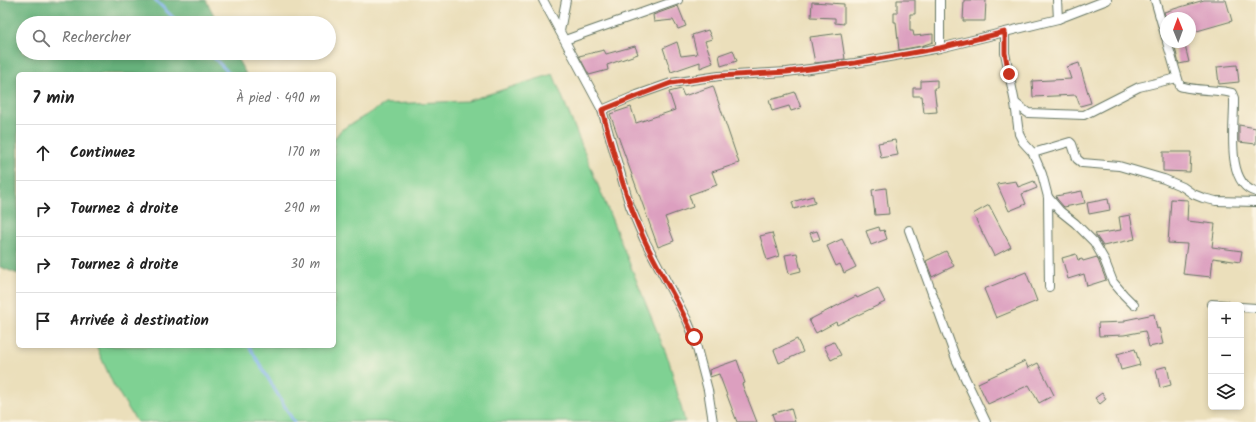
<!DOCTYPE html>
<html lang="fr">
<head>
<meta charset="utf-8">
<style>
  :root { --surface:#fff; --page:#f6f6f6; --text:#222; --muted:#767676; --line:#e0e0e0 }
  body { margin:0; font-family:Kalam,sans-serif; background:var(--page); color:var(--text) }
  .controls { position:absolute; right:12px; bottom:12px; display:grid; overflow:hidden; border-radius:6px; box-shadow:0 2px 6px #0003 }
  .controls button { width:36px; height:36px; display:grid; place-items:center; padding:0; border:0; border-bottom:1px solid var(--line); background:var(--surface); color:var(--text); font:20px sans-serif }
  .compass { position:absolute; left:1160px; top:12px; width:36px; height:36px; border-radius:50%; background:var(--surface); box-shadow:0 2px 6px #0003; rotate:359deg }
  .stop { position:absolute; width:12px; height:12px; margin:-9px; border:3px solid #c8321e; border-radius:50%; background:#fff }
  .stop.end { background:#c8321e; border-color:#fff; box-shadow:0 1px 4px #0008 }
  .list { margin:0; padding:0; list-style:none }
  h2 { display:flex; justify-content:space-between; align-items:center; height:52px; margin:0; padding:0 16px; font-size:17px }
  h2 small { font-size:13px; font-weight:400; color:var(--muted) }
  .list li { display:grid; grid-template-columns:26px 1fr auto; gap:12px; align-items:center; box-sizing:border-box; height:56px; padding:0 16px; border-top:1px solid var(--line) }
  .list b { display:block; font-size:15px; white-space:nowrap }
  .list em { font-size:13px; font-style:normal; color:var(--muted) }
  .icon { flex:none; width:22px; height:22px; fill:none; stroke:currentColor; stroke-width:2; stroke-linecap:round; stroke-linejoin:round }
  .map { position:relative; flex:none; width:1256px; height:422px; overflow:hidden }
  .search { position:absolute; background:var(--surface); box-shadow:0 2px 6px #0003; left:16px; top:16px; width:320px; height:44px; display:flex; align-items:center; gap:10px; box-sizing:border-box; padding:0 14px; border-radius:22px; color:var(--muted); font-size:15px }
  .panel { position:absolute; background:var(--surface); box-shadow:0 2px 6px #0003; left:16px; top:72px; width:320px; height:276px; border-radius:6px }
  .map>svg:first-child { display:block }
  .green { fill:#7fd193; stroke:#4f8764 }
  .forest { fill:#67b37d; stroke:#437858 }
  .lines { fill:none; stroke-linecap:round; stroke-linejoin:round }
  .stream { stroke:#83b4ef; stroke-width:3 }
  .building { fill:#dc9fbf }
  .street-casing { stroke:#667663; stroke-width:10 }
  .street { stroke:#fff; stroke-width:8 }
  .route { stroke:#c8321e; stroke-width:5 }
</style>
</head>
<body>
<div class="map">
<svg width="1256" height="422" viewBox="0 0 1256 422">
  <rect width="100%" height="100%" fill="#fcf5e5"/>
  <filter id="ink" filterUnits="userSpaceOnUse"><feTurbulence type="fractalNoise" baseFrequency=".025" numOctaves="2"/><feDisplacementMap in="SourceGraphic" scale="8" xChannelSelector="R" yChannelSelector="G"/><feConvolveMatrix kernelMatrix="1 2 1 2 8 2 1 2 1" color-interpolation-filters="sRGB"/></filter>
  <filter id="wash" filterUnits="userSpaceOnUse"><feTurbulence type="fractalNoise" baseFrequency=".012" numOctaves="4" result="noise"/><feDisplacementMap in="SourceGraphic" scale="16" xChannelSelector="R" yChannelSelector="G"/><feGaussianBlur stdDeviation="0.9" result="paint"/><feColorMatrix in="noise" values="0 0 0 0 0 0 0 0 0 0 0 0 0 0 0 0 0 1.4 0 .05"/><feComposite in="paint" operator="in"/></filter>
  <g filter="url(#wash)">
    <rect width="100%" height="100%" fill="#ebdfbb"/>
    <polygon class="green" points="553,74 669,361 685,422 137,422 113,384 96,346 334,346 334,139 341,130 385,104 467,101"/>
    <polygon class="forest" points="0,0 206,0 218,23 23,23 23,53 234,53 246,74 18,74 18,274 0,267"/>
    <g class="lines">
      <g class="stream">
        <polyline points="155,0 179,23"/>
        <polyline points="209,53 230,74"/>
        <polyline points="249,346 294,422"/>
      </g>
    </g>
    <g id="blocks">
      <g class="building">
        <polygon points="897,0 915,0 915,14 910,14 910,31 913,31 914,36 933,34 933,42 921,46 899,50 896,22 894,22 894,13 897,13"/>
        <polygon points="964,0 986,0 985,21 963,21"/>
        <polygon points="1204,0 1226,0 1232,21 1190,33 1190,18 1166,18 1164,12"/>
        <polygon points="812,2 844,4 844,24 835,23 835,18 811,17"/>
        <polygon points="678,6 686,26 678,29 673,20 654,22 653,15"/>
        <polygon points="708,30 712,39 705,41 713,63 700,68 700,62 671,72 663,48 677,42 681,56 697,54 692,35"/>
        <polygon points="841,33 845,59 815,63 810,37"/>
        <polygon points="635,46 638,54 607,65 608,70 589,75 579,56 604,50 606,54"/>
        <polygon points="1185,46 1189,62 1179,64 1175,48"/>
        <polygon points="733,50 737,61 721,66 719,55"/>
        <polygon points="1079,63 1091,103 1080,106 1076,95 1033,97 1032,81 1071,79 1067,67"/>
        <polygon points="1237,65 1239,82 1219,84 1217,67"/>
        <polygon points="937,80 937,88 934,88 937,112 924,113 922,96 913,96 913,88 921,88 921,81"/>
        <polygon points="713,86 739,163 712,172 717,185 689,195 693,207 665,217 674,241 658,247 610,114 631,107 636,123 675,110 669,92 681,89 684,96"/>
        <polygon points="795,92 801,108 791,111 789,106 772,111 769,100 785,96 785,95"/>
        <polygon points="1239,125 1256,128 1256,144 1239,142"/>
        <polygon points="895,140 898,155 881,158 878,143"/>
        <polygon points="1163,152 1191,152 1190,172 1163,171"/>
        <polygon points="1016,181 1018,187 1034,181 1037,188 1022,194 1026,204 1009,211 997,184"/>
        <polygon points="886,188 889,214 875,215 872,190"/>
        <polygon points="1082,191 1085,203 1064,207 1057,199 1056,196"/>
        <polygon points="813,196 815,203 794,209 792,202"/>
        <polygon points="1108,199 1110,210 1089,214 1087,203"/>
        <polygon points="1171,199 1188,200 1187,221 1215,224 1212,247 1242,251 1240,262 1213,258 1211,277 1183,274 1187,244 1168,243"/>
        <polygon points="989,205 1011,247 994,256 973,214"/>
        <polygon points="1130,215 1135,239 1103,246 1095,234 1121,230 1119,217"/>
        <polygon points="879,227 880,231 884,230 887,239 871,245 866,231"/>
        <polygon points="817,231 820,239 813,241 810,233"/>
        <polygon points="772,233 779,256 767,260 760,236"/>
        <polygon points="842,239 856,267 844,273 840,264 836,266 827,246"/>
        <polygon points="946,251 954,266 932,277 926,261"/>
        <polygon points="797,253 801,271 789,274 785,255"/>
        <polygon points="1076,254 1078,260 1082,259 1083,261 1097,257 1106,280 1087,286 1084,274 1068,279 1062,258"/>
        <polygon points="1026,272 1037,301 996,318 984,289"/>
        <polygon points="878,288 885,302 837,325 836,322 816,333 809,320 856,296 857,298"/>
        <polygon points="1154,314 1157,329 1159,328 1163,344 1149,347 1145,331 1124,335 1099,336 1098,323 1125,322 1125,320"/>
        <polygon points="797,339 803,352 779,363 774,350"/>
        <polygon points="834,342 841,355 831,360 824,346"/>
        <polygon points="1135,349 1140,365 1121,370 1117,354"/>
        <polygon points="737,360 745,383 742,384 757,422 737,422 719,374 710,377 709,370"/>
        <polygon points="1025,361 1028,368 1038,363 1054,395 1039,403 1029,385 988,404 978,383"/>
        <polygon points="1167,366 1171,385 1160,388 1156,369"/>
        <polygon points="1102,393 1106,399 1100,404 1095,398"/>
        <polygon points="791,408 795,422 775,422 772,414"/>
      </g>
    </g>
  </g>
  <g filter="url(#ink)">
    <use href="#blocks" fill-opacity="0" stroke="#667663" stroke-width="1"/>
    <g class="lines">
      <defs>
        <g id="street">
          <polyline points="543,0 602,110 630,206 644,239 687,320 694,337 708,390 713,422"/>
          <polyline points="940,0 940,48"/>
          <polyline points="1057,0 1058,19"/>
          <polyline points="1155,0 1166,38"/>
          <polyline points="560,31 566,0"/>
          <polyline points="1005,32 1005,53 1015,103 1019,134 1023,142 1033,153 1042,174 1048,197 1049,287"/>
          <polyline points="565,40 678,0"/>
          <path d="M1167 42 1180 86C1190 90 1215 90 1227 92L1232 93 1234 98C1235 122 1224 184 1256 192"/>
          <polyline points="1015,103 1028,113 1084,115 1139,87 1177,78"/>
          <polyline points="602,110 637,95 671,83 719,76 787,72 855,63 940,48 1058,19 1107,0"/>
          <polyline points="1033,153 1070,142 1072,144 1077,159 1082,163 1119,166 1164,179 1183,187 1193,194 1203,198 1216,201 1256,202"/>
          <polyline points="1048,197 1060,211 1075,223 1094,242 1104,259 1113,282 1124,295 1134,305"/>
          <polyline points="909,230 956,359 986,422"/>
          <polyline points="1212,304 1226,305"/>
          <polyline points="1241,307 1256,308"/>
        </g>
      </defs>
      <use href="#street" class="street-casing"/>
      <use href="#street" class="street"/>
    </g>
  </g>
  <g class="lines" filter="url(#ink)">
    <path class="route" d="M694 337C680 303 659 272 644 239 625 197 614 154 602 110L637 96 671 83 719 76 787 72 855 63 940 48 1005 32V53L1009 74"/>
  </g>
</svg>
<div class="controls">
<button>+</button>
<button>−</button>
<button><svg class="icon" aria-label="layers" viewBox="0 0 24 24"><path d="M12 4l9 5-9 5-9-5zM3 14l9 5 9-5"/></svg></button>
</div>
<svg class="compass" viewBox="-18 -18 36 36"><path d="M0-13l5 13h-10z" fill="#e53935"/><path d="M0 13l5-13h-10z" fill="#767676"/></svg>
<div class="stop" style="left:694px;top:337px"></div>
<div class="stop end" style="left:1009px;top:74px"></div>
<div class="search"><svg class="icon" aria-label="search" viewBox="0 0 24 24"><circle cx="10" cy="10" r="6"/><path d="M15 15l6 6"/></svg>Rechercher</div>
<section class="panel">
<h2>7 min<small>À pied · 490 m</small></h2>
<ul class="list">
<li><svg class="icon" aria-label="ahead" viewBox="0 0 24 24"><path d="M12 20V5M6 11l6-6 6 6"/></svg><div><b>Continuez</b></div><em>170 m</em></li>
<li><svg class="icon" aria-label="right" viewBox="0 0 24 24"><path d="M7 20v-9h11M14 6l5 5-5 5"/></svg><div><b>Tournez à droite</b></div><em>290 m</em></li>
<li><svg class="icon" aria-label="right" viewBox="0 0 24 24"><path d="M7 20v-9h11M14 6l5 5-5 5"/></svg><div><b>Tournez à droite</b></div><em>30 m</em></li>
<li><svg class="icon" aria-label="arrive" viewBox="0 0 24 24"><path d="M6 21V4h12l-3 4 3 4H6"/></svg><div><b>Arrivée à destination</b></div></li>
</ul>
</section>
</div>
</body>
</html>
